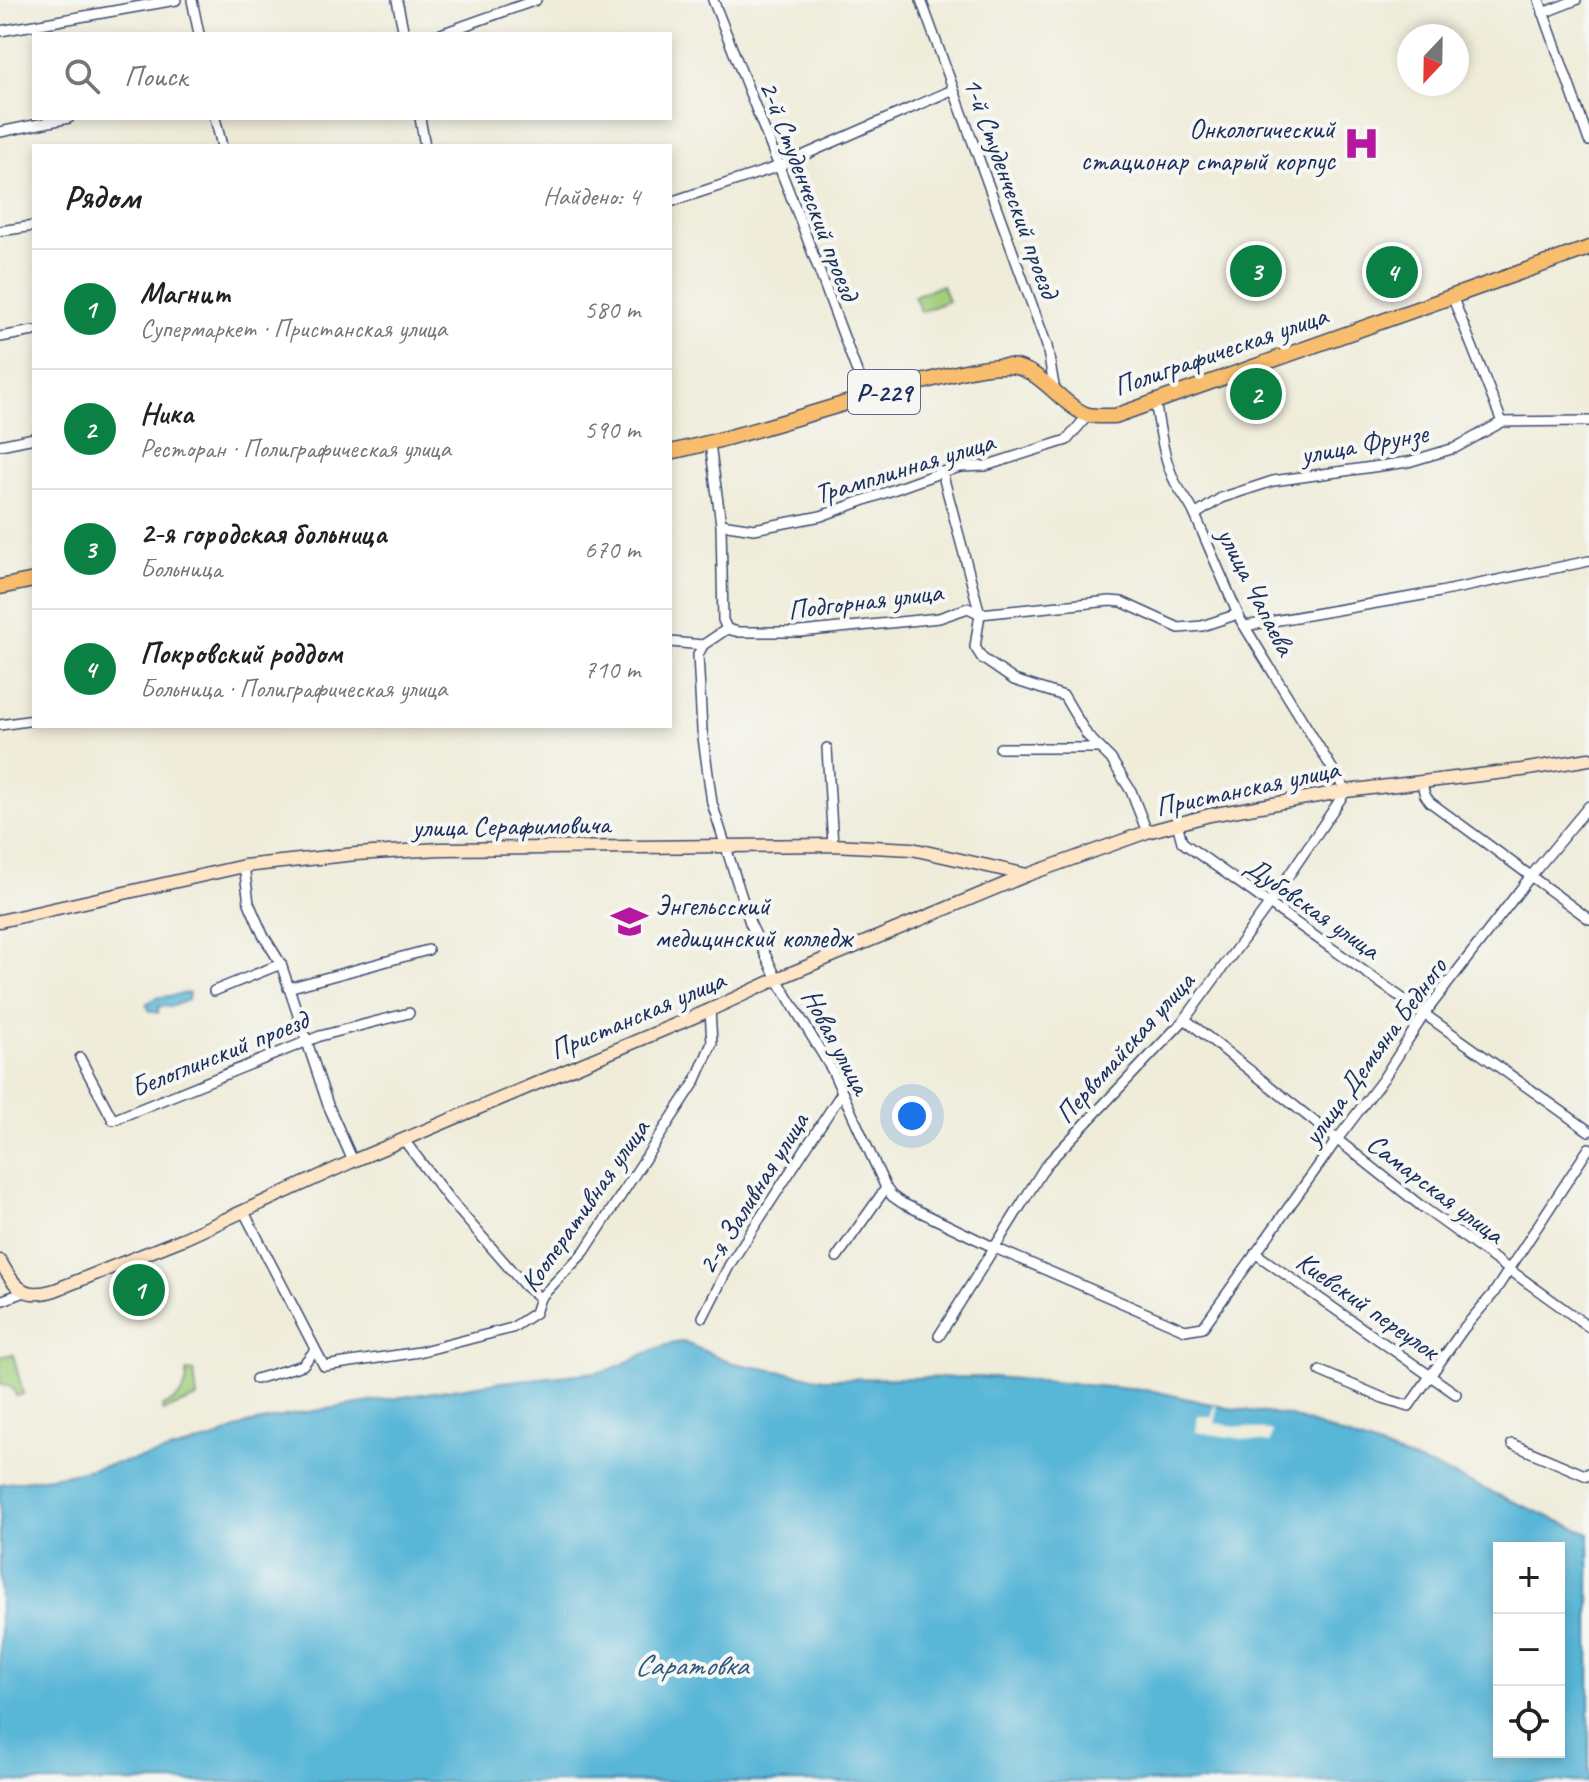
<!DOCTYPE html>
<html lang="ru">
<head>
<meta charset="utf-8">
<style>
  :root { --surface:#fff; --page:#f2f2f2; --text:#222; --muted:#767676; --line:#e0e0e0; --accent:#0b8043 }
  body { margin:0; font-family:Caveat,sans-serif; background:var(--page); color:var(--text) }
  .controls { position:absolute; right:24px; bottom:24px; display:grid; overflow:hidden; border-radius:0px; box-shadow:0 4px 12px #0003 }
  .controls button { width:72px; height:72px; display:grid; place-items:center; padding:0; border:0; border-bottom:2px solid var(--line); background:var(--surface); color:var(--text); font:40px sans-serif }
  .compass { position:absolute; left:1397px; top:24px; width:72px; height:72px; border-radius:50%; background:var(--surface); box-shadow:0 4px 12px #0003; rotate:202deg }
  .you { position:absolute; left:912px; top:1116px; width:28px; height:28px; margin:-20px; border:6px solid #fff; border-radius:50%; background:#1a73e8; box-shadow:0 0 0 12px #1a73e833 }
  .badge { display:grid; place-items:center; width:52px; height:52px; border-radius:50%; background:var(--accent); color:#fff; font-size:26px; font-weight:700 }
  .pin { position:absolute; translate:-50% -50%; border:4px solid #fff; box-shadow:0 2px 8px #0006 }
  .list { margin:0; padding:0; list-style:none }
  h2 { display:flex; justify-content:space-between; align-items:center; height:104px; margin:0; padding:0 32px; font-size:34px }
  h2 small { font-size:26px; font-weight:400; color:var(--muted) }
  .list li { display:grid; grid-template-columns:52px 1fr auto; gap:24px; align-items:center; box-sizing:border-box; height:120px; padding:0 32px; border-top:2px solid var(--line) }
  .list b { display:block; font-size:30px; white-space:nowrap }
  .list p { margin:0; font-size:26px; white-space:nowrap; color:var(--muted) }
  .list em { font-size:26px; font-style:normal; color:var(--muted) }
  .icon { flex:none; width:44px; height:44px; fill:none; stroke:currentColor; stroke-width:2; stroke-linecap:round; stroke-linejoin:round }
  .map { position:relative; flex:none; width:1589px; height:1782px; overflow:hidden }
  .search { position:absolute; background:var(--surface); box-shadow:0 4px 12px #0003; left:32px; top:32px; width:640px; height:88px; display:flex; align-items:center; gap:20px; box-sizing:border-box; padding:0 28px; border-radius:0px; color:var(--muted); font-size:30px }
  .panel { position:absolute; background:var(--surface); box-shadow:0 4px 12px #0003; left:32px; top:144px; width:640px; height:584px; border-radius:0px }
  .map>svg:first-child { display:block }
  .green { fill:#a3ce7b; stroke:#5f7e6c; stroke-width:2 }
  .water { fill:#59b6d7; stroke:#3a729a; stroke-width:2; fill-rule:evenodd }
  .pier { fill:#efecd9 }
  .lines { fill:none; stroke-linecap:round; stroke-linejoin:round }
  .street-casing { stroke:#3b4b70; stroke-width:12 }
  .secondary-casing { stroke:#3b4b70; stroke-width:15 }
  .primary-casing { stroke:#3b4b70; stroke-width:17 }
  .street { stroke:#fff; stroke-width:9 }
  .secondary { stroke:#fde5c5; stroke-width:12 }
  .primary { stroke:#f9be6d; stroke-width:14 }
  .labels { text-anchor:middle; stroke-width:8; stroke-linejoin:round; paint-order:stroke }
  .shield { fill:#f6f6f2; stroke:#5d6b8a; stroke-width:2 }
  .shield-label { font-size:26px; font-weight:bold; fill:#1b2f5e }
  .poi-label { font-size:28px; fill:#1b2f5e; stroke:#f6f6f2; text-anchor:end }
  .street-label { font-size:28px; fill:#1b2f5e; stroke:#f6f6f2 }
  .water-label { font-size:30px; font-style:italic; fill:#2e5882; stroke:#f6f6f2 }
</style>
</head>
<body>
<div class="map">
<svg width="1589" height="1782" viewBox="0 0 1589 1782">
  <rect width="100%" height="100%" fill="#f6f6f2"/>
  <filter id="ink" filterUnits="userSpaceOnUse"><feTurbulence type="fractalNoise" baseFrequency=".0125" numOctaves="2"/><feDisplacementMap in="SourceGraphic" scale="16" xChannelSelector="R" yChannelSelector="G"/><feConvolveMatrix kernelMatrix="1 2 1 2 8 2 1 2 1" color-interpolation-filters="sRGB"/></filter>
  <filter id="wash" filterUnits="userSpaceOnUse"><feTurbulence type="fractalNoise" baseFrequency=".006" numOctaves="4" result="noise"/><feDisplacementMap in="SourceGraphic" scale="32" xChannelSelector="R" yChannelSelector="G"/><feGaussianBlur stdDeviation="1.8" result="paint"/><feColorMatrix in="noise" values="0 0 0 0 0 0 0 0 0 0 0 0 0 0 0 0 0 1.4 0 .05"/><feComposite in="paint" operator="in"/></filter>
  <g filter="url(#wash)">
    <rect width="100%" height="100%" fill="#efecd9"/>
    <g class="green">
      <polygon points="942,285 948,301 921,312 914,296"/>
      <polygon points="13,1354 23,1394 16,1396 13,1388 0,1383 0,1357"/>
      <path d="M187 1371 194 1372 197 1398 163 1411 162 1406C179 1401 188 1389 187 1371Z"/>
    </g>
    <g class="water">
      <polygon points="189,993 188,1000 170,1007 159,1006 158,1013 150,1011 146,1004 156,998"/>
      <path d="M683 1342 733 1363 823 1379 993 1377 1154 1391 1228 1408 1290 1416 1433 1467 1589 1534V1782H0V1484L64 1475 155 1455 219 1437 247 1424 295 1414 484 1384 605 1371C631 1363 656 1344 683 1342ZM1499 1548H1559V1752H1499Z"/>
    </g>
    <polygon class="pier" points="1214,1405 1217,1406 1215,1423 1272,1431 1270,1443 1196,1432 1198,1415 1212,1417"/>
  </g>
  <g filter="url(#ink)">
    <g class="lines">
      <defs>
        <g id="street">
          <polyline points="192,0 199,34"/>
          <polyline points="397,0 404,34"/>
          <polyline points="713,0 801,222 866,396"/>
          <polyline points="921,0 1047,346 1055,391"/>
          <polyline points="1539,0 1589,141"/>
          <polyline points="1543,13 1576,0"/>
          <polyline points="0,31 176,0"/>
          <polyline points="441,34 536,0"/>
          <polyline points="215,118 222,146"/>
          <polyline points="420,118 425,146"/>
          <polyline points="0,132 69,118"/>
          <polyline points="670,202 777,167 952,90"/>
          <polyline points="0,231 34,226"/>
          <polyline points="1452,296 1502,422"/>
          <polyline points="0,337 34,331"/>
          <polyline points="710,444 721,524 723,620 727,629 703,645 698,655 702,730 712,803 750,923 777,979 832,1070 886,1188 892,1196 902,1203 995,1248 1185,1330 1203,1327 1336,1141 1383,1079 1425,1013 1530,877 1589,806"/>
          <polyline points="0,445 34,438"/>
          <polyline points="942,472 980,614 975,647 982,658 1014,680 1064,696 1087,735 1111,759 1131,791 1147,832"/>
          <polyline points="1195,515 1221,498 1273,481 1408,462 1455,448 1502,422 1589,421"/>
          <polyline points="721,524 754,529 821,516 942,472 961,467 985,466 1067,440 1088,415"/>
          <polyline points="1245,626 1440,592 1589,561"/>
          <polyline points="727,629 739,632 800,632 939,618 968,608 980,614 1110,601 1122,602 1179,628 1202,626 1238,614"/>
          <polyline points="670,642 703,645"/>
          <polyline points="0,725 34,720"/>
          <polyline points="827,748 833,845"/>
          <polyline points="1000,748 1100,748"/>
          <polyline points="1421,781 1425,795 1430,802 1589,919"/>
          <polyline points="1177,823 1182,842 1589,1131"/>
          <polyline points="244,866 249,903 263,935 281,964 328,1105 353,1161"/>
          <polyline points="288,988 428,950"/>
          <polyline points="214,991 281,964"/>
          <polyline points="1185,1019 1421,1206 1589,1327"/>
          <polyline points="80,1058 113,1120 320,1036 409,1013"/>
          <polyline points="403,1139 449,1199 525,1286 540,1298"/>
          <polyline points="244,1212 324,1366 419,1352 512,1328 535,1313 540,1298 584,1252 695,1082 712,1043 710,1010"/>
          <polyline points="1255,1253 1456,1394"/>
          <polyline points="837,1257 886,1188"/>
          <polyline points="0,1301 25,1292"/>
          <polyline points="703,1317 730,1264 841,1094"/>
          <path d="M939 1336 1046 1165 1185 1019 1270 903 1346 791 1240 619 1195 515C1190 503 1181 493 1175 482 1163 458 1160 428 1155 401"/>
          <polyline points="1320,1371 1383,1398 1409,1406 1464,1328 1493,1294 1589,1148"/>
          <polyline points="256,1379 303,1365 315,1350"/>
          <polyline points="1512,1444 1587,1476 1589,1473"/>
        </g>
        <g id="secondary">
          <polyline points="0,921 244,866 356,854 440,849 833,845 912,849 1027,875"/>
          <path d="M0 1261C15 1287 23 1300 55 1290L185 1238 353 1161 710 1010 777 979 1027 875 1147 832 1210 815 1346 791 1522 770 1589 759"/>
        </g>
        <g id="primary">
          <path d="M670 452C754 434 835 404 918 383 947 376 978 365 1008 366 1040 367 1058 402 1085 414 1093 417 1106 416 1115 416L1589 248"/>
          <polyline points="0,587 34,580"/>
        </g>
      </defs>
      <use href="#street" class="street-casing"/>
      <use href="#secondary" class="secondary-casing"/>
      <use href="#primary" class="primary-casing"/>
      <use href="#street" class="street"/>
      <use href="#secondary" class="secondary"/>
      <use href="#primary" class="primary"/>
    </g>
  </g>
  <defs>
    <symbol id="hospital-bare" viewBox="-9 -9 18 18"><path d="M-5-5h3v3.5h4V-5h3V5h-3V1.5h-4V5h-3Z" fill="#b5179e" stroke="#f6f6f2" stroke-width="2.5" paint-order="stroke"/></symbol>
    <symbol id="university-bare" viewBox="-9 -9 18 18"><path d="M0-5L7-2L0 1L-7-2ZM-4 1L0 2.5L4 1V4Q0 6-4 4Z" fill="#b5179e" stroke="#f6f6f2" stroke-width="2.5" paint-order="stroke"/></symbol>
  </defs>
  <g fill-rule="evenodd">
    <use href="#hospital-bare" x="1336" y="118" width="51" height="51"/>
    <use href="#university-bare" x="604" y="896" width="51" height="51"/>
  </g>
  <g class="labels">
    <rect class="shield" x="848" y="370" width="72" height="44" rx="6"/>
    <g class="shield-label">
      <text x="884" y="401">Р-229</text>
    </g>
    <g class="poi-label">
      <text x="1335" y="138">Онкологический<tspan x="1335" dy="32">стационар старый корпус</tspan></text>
      <text x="655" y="915" text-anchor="start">Энгельсский<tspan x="655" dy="32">медицинский колледж</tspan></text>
    </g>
    <g class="street-label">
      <text transform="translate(1012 187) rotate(70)" y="10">1-й Студенческий проезд</text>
      <text transform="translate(810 190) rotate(69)" y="10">2-й Студенческий проезд</text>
      <text transform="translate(1220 350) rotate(-19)" y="10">Полиграфическая улица</text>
      <text transform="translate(1364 443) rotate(-10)" y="10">улица Фрунзе</text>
      <text transform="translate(904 467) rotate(-17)" y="10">Трамплинная улица</text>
      <text transform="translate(1257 591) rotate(63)" y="10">улица Чапаева</text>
      <text transform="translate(865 600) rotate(-7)" y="10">Подгорная улица</text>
      <text transform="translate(1247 787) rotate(-12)" y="10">Пристанская улица</text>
      <text transform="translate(511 825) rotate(-1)" y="10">улица Серафимовича</text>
      <text transform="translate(1313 907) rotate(35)" y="10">Дубовская улица</text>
      <text transform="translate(637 1014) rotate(-23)" y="10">Пристанская улица</text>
      <text transform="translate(837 1041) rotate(62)" y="10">Новая улица</text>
      <text transform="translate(1124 1047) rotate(-48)" y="10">Первомайская улица</text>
      <text transform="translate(1374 1051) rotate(-54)" y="10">улица Демьяна Бедного</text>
      <text transform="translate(219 1053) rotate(-22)" y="10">Белоглинский проезд</text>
      <text transform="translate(1436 1188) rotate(37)" y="10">Самарская улица</text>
      <text transform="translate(752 1193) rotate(-58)" y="10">2-я Заливная улица</text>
      <text transform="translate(584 1205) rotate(-55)" y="10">Кооперативная улица</text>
      <text transform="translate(1368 1305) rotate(35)" y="10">Киевский переулок</text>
    </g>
    <g class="water-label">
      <text x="691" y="1675">Саратовка</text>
    </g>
  </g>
</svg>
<div class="controls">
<button>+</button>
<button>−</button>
<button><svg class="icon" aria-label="locate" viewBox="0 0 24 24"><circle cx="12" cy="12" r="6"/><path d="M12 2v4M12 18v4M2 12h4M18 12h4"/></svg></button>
</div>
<svg class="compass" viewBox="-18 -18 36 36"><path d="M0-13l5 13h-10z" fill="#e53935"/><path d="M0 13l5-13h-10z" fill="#767676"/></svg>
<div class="you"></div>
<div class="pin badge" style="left:139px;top:1290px">1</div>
<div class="pin badge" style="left:1256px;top:394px">2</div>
<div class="pin badge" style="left:1256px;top:271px">3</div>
<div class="pin badge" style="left:1392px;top:272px">4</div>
<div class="search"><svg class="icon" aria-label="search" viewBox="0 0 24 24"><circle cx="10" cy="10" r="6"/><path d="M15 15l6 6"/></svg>Поиск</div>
<section class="panel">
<h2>Рядом<small>Найдено: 4</small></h2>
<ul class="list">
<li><span class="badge">1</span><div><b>Магнит</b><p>Супермаркет · Пристанская улица</p></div><em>580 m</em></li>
<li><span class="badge">2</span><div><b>Ника</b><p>Ресторан · Полиграфическая улица</p></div><em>590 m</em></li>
<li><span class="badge">3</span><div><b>2-я городская больница</b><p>Больница</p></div><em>670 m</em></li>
<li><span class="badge">4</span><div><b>Покровский роддом</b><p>Больница · Полиграфическая улица</p></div><em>710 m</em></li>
</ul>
</section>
</div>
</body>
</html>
